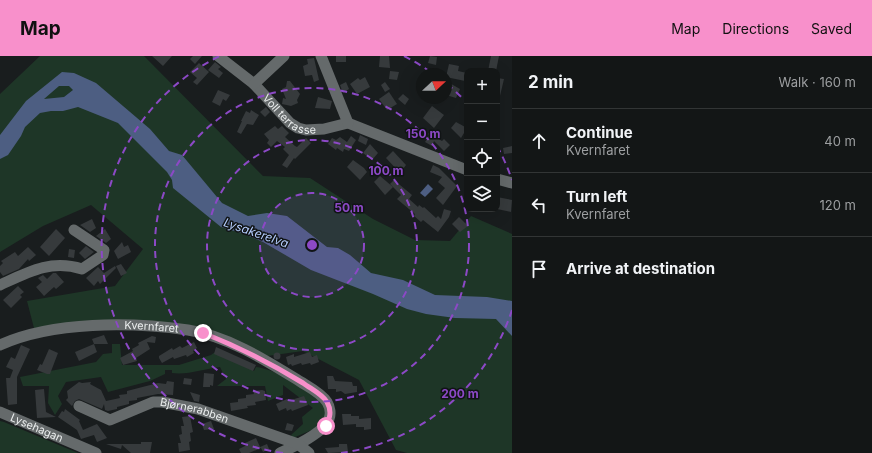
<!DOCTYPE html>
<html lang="en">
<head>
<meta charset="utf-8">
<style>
  :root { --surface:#131616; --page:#202323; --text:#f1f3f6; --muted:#9d9fa1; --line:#323535; --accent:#f890cb }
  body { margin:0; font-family:Inter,sans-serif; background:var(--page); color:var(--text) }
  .controls { position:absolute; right:12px; top:12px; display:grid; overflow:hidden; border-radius:8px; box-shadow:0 4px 16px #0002 }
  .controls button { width:36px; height:36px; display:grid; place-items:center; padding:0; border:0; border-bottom:1px solid var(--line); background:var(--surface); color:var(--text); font:20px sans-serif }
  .compass { position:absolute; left:416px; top:12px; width:36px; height:36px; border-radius:50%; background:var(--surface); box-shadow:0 4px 16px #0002; rotate:68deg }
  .stop { position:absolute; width:12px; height:12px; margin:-9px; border:3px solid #f890cb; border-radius:50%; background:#fff }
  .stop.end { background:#f890cb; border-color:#fff; box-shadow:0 1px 4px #0008 }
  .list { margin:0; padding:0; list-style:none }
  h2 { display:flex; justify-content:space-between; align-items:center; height:52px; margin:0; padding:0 16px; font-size:17px }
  h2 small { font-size:13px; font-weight:400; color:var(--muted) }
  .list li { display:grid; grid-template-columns:26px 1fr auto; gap:12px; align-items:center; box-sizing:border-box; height:64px; padding:0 16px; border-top:1px solid var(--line) }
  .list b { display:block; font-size:15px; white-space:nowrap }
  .list p { margin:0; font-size:13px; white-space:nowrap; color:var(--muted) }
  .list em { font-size:13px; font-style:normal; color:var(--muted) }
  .icon { flex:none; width:22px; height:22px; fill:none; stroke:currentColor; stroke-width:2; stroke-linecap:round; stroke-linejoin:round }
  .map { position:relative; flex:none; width:512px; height:397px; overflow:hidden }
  header { display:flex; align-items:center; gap:24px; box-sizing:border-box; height:56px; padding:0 20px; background:var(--accent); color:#111 }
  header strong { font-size:19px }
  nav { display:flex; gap:22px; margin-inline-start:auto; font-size:14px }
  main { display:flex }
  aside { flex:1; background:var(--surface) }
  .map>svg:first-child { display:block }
  .green { fill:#1e3627 }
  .water { fill:#4d5e82; fill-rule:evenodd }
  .building { fill:#363a3c }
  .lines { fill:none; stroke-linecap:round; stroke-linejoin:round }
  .minor { stroke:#656a6b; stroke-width:11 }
  .route { stroke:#f890cb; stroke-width:5 }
  .ring { fill:none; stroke:#8c49c6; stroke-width:2; stroke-dasharray:7 5 }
  .labels { text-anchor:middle; stroke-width:3; stroke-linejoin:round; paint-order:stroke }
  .street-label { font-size:11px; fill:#ecefef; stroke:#101415 }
  .water-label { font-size:12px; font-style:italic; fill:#b5cdfe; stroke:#101415 }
  .centre { fill:#8c49c6; stroke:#101415; stroke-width:2 }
  .ring-label { font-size:12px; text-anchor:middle; font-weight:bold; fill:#8c49c6; stroke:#101415; stroke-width:3; stroke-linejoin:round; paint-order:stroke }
</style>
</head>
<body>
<header>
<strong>Map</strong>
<nav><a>Map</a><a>Directions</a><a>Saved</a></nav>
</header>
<main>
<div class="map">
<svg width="512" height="397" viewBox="0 0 512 397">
  <rect width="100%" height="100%" fill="#191d1e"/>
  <g class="green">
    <polygon points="40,0 144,0 263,120 310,122 373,163 415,184 450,185 471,160 512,178 512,397 407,397 396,394 359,324 303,295 260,301 187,271 34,272 27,245 115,230 143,193 91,149 43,170 0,196 0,38"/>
    <path d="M112 288H120L122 309H179L211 299 215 296 254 315 256 311C275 313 316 335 326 352 327 354 327 358 328 361L314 373 293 382 291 379 303 368 302 361 313 352 283 329V339L268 345 265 330H217L226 323 220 311C204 313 188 319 172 317V314H165V318L150 325 108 336 101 321 66 326 58 340 62 348 55 359 48 347 49 330H23L20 321 96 306 103 298 112 297Z"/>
    <polygon points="0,365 4,366 78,397 0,397"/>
  </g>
  <g class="water">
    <path d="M62 16 74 17 96 27 150 73 169 95 182 99 222 147 248 160 267 157 287 160 327 191 338 192 350 199 371 217 403 224 435 239 487 241 512 245V280L496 263 455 262 426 258 407 253 373 238 311 214 263 186 244 178 221 171 173 132 172 124 167 116 118 67 78 51 63 55H51L40 57 25 71 21 80 8 99 0 103V79L26 45ZM59 30H69L73 34 64 41 44 43Z"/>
    <polygon points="428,128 433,133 425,141 420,137"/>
  </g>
  <g class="building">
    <polygon points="152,0 172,0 163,10"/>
    <polygon points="193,0 202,0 195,8 190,3"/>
    <rect x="336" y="0" width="10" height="6"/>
    <polygon points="380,0 389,0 390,12 379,11"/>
    <polygon points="430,0 437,1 436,9 428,7"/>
    <polygon points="491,0 499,0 496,15 488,15"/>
    <polygon points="314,2 319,24 314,26 312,19 305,20 303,10 308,8 307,3"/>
    <polygon points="215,6 221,11 218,13 223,17 219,22 208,14"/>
    <polygon points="199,7 209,16 197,29 193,26 197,22 190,16"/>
    <polygon points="449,8 459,10 458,15 467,17 465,25 446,21"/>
    <polygon points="390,15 399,16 397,24 389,23"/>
    <polygon points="365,21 370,31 357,38 350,28 358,22 360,24"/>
    <polygon points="497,22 504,23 499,44 497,44"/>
    <polygon points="287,25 290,25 300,38 297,44 298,47 291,50 282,48 283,42 286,43 282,33 286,31"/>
    <polygon points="446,25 460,33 456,42 446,39"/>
    <polygon points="346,26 349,33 343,37 340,29"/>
    <polygon points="385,26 390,33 385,36 381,29"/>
    <polygon points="218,34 230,39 226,45 223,43 220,50 212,46"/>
    <polygon points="389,36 397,48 387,54 379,43"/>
    <polygon points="403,38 409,43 405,49 398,43"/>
    <polygon points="318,41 332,45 330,53 315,52"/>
    <polygon points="432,50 444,59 434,72 423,62"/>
    <polygon points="266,51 270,56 265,61 260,56"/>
    <polygon points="251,54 259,59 253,69 247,68 241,78 237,76 242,65 241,65 246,55 250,57"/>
    <polygon points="456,66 467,72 461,82 451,72"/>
    <polygon points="275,70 278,73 282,70 289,77 285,81 295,90 297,91 306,82 311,87 295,103 294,102 287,112 282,109 289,99 283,93 285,91 277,85 271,91 267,87 269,84 264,78"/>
    <polygon points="428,77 442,85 444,83 450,89 444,95 434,85 432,90 425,86 429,80"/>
    <polygon points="360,79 368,83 366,89 358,85"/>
    <polygon points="351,80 356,84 349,95 344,93 343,96 337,92 336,94 328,88 332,82 336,84 340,81 347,86"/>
    <polygon points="370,88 378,97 372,104 363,97"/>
    <polygon points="512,90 512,97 504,98 503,92"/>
    <polygon points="393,95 406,109 400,117 386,102"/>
    <polygon points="353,104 364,112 367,116 360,124 347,111"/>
    <polygon points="433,109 439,112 457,130 443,149 436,142 445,132 438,126 442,121 430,116"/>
    <polygon points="380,120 393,131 385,139 374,126"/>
    <polygon points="394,124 412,139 409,143 418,151 419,149 423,152 424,151 436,162 438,160 441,163 444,153 451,155 449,161 438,176 423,164 421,166 414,160 415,158 397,143 401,139 390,128"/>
    <polygon points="497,141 512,144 511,156 497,153"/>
    <polygon points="459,161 468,170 460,176 452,168"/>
    <polygon points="92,163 96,172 90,176 80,169"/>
    <polygon points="56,173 65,182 49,200 40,191"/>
    <polygon points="105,173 111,183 106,187 96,180"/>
    <polygon points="122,186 124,191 128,189 131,196 118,203 114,195"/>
    <polygon points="86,190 94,196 85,203 79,197"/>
    <polygon points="28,191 36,199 29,205 28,203 19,213 3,220 0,216 0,210 3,207 1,205 15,196 18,200"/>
    <polygon points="69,193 75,194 74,202 68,201"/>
    <polygon points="121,208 127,217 121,220 116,210"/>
    <polygon points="115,210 116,212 100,228 98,225 94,230 86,222 98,211 104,217"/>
    <polygon points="53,217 56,217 64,226 56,233 54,231 44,240 36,231 42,226 38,222 43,219 47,223"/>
    <polygon points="18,230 24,236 20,239 22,241 11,252 3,244"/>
    <polygon points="104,279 108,288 94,288 92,283"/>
    <polygon points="152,280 156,281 155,287 147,286 150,293 136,302 137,305 123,309 120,302 133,295 132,293 139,289 138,287"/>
    <polygon points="194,286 197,292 193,295 194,297 187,301 186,299 174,303 173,301 162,307 159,302 159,300 172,292 173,294 180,290 182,292"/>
    <polygon points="94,288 97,296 79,305 75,296"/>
    <polygon points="21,289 30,293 17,321 17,348 8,349 6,322 10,322 13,314 6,311 11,301 15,303"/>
    <polygon points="216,291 256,309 253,315 214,298"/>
    <polygon points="49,293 58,297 50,318 47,318 37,314 40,308 42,309"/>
    <polygon points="310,296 312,301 317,299 319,306 311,309 310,307 302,309 301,307 292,310 291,308 288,309 286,301 294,298 294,301"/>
    <circle cx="277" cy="300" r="3.5"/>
    <polygon points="204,317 214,318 213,330 210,329 210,331 203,331"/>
    <polygon points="327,320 333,320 335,325 352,326 353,330 357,330 357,336 345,338 341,335 336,336 336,333 328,333"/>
    <polygon points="184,322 192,323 191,329 183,328"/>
    <polygon points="167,325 174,326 173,339 158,338 137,342 137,344 129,345 129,348 117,351 117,353 108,355 105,354 104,348 102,353 79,343 75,345 72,350 66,344 68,342 67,335 79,326 82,327 91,326 90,328 101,334 106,345 120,342 119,339 127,338 127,335 158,327 166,328"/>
    <polygon points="44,333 46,356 56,361 37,362 35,334"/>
    <polygon points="262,334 265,335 266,344 255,346 256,349 247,350 248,352 231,355 230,347 238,346 238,343 246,342 246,339 254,338 253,335"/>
    <polygon points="190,336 200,339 199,346 194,345"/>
    <polygon points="304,340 308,349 292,355 291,353 287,355 286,352 279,355 276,348 287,343 288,345"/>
    <polygon points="65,353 80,364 79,365 83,374 97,368 107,382 97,386 94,379 81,383 77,374 58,361 62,355 64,356"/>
    <polygon points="342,358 351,358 351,360 359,360 359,363 371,362 371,373 364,374 364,371 356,371 356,368 343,369"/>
    <polygon points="190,360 193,376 190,377 191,385 189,386 190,394 179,396 178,387 181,387 179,379 182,378 181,370 184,370 182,361"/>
    <polygon points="211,365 214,373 204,374 202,368"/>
    <polygon points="287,367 294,369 292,375 285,374"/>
    <polygon points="256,382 260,391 267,388 269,393 263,396 261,392 249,397 241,397 239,393 247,389 245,387"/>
    <polygon points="141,386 152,386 150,397 131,397 122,389 121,393 106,388 141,388"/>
    <polygon points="339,388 347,388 348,396 328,397 325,392 339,391"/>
  </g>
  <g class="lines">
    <g class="minor">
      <path id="s1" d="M218 0 254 28 290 67 298 72 306 74 324 73 348 67 467 114"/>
      <polyline points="321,0 348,67"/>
      <polyline points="254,28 284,0"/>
      <polyline points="497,123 512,127"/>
      <path d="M0 229C28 216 51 203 82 213L103 199 104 194 74 174"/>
      <path id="s2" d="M0 289C53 265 131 266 188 274 228 280 267 305 301 326 309 331 321 337 327 346 330 351 331 358 329 363 324 377 293 391 280 397"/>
      <path id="s3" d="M79 350 110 364 153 346H162L198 353 298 388 309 397"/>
      <path id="s4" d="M0 356 96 397"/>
    </g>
  </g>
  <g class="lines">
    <path class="route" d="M203 277C239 291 270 307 303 327 311 333 322 338 327 346 332 355 330 362 326 370"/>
  </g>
  <circle cx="312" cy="189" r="52" fill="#8c49c6" fill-opacity=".12"/>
  <g class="ring">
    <circle cx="312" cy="189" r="52"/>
    <circle cx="312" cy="189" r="105"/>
    <circle cx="312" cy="189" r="157"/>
    <path d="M512 254A210 210 0 0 1 341 397M283 397A210 210 0 0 1 220 0M404 0A210 210 0 0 1 432 17M447 28A210 210 0 0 1 467 47M497 90A210 210 0 0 1 512 124"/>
  </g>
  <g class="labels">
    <g class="street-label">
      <text dy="4" stroke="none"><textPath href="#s1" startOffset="94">Voll terrasse</textPath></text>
      <text dy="4" stroke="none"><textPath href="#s2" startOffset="154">Kvernfaret</textPath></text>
      <text dy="4" stroke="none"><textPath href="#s3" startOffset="123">Bjørnerabben</textPath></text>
      <text dy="4" stroke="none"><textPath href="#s4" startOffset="40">Lysehagan</textPath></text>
    </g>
    <g class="water-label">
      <text transform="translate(256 177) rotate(19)" y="4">Lysakerelva</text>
    </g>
  </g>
  <circle cx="312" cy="189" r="6" class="centre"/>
  <g class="ring-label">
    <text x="423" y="82">150 m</text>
    <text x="386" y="119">100 m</text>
    <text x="349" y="156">50 m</text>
    <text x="460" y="342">200 m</text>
  </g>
</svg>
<div class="controls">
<button>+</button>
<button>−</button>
<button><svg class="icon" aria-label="locate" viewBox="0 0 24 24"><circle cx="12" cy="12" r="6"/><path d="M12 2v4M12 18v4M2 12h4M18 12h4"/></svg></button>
<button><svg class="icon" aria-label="layers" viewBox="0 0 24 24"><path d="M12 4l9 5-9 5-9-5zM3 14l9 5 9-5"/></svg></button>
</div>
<svg class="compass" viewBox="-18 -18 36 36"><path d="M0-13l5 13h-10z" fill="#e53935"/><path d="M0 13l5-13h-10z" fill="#9d9fa1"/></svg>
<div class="stop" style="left:326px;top:370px"></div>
<div class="stop end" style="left:203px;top:277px"></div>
</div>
<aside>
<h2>2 min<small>Walk · 160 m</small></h2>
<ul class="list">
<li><svg class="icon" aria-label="ahead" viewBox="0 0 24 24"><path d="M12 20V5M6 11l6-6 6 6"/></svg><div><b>Continue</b><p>Kvernfaret</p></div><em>40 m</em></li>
<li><svg class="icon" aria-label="left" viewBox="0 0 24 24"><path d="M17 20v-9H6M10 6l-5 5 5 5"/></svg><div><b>Turn left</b><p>Kvernfaret</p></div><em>120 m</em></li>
<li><svg class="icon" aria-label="arrive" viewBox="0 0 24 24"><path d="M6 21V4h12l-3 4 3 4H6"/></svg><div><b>Arrive at destination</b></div></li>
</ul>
</aside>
</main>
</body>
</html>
